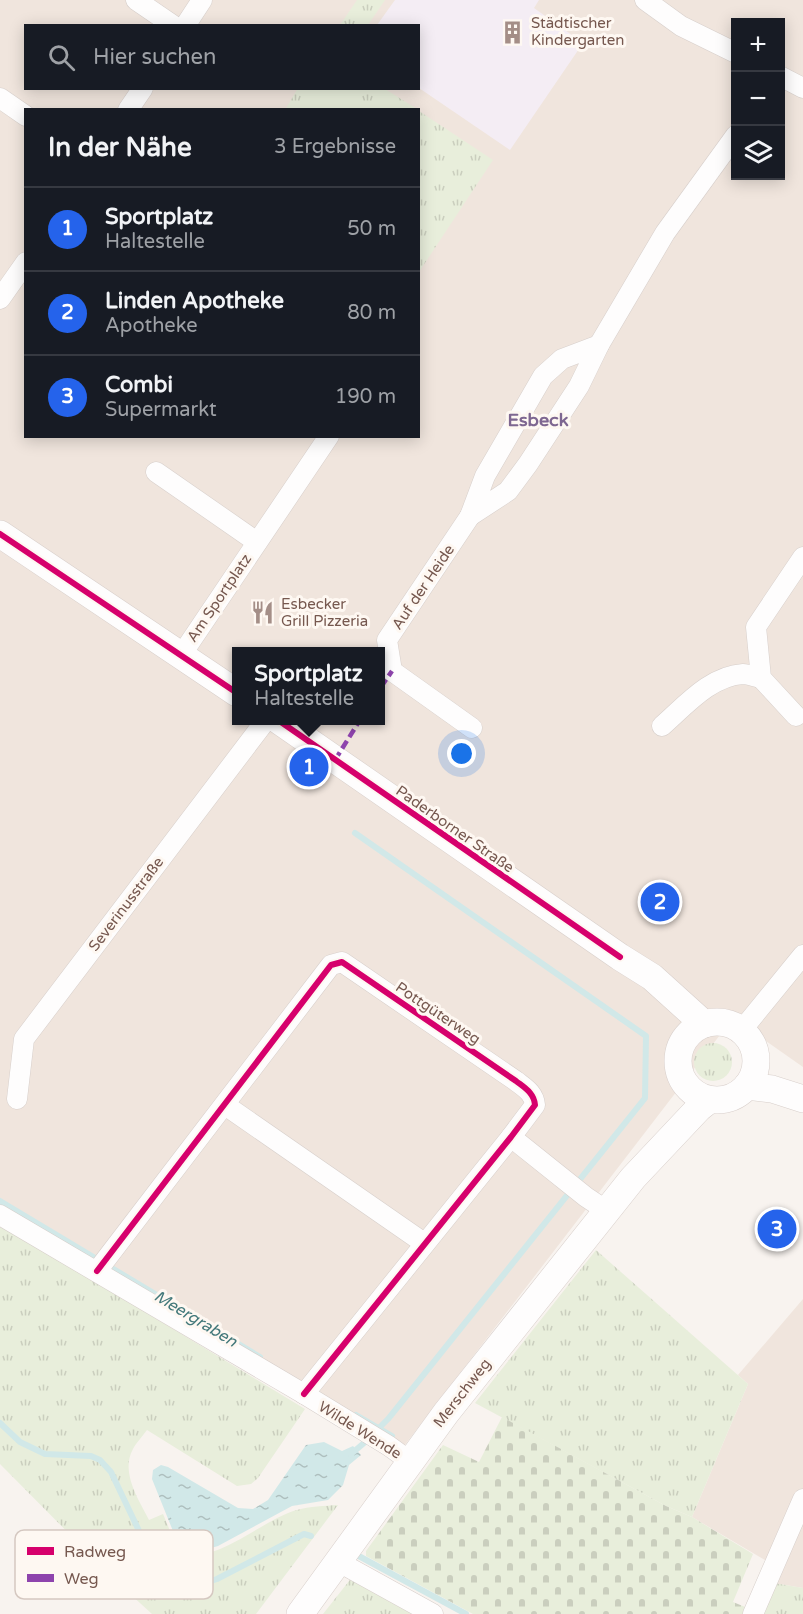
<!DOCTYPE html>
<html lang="de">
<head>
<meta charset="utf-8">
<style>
  :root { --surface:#171b24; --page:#20242c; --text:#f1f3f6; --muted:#9ea1a6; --line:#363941; --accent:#2563eb }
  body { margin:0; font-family:"Varela Round",sans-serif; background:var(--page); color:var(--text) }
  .controls { position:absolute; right:18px; top:18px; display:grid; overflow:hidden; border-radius:0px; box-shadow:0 3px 15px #0003 }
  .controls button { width:54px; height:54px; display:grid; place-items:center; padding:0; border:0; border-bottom:2px solid var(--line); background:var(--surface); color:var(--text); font:30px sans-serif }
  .you { position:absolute; left:462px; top:754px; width:21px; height:21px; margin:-15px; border:4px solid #fff; border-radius:50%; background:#1a73e8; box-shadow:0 0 0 9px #1a73e833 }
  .badge { display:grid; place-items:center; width:39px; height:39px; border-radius:50%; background:var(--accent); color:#fff; font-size:20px; font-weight:700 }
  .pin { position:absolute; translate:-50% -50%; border:3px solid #fff; box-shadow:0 2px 6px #0006 }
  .popup { position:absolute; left:232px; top:647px; width:153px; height:78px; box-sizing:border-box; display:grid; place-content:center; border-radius:0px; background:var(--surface); filter:drop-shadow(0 2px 4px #0005); font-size:20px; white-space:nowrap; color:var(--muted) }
  .popup b { font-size:22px; color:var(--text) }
  .popup::after { content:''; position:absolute; left:50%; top:100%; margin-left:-12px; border:12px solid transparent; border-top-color:var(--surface) }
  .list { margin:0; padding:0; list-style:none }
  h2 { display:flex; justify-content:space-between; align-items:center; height:78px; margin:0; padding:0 24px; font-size:26px }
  h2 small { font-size:20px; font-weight:400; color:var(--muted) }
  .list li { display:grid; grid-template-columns:39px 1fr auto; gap:18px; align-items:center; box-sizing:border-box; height:84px; padding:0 24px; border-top:2px solid var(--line) }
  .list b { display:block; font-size:22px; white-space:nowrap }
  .list p { margin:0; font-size:20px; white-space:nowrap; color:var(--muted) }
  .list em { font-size:20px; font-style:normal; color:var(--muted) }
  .icon { flex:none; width:33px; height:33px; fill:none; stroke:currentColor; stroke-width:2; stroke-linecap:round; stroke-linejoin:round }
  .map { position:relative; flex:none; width:803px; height:1614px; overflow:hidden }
  .search { position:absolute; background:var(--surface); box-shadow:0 3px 15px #0003; left:24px; top:24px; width:396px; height:66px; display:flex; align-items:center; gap:15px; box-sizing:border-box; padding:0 21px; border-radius:0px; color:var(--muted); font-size:22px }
  .panel { position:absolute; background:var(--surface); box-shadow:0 3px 15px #0003; left:24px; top:108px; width:396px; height:330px; border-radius:0px }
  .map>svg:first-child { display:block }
  .residential { fill:#f0e5dd; fill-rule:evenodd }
  .education { fill:#f4edf4 }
  .grass { fill:url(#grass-tufts) }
  .cemetery { fill:url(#cemetery-stones) }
  .pitch { fill:#e8eedb }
  .water { fill:url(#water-ripples) }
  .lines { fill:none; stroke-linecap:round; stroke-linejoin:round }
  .stream { stroke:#d1e8e8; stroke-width:6 }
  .street-casing { stroke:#d7cfcb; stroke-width:21 }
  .secondary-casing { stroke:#d8cfcb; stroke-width:28 }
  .street { stroke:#fefdfd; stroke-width:20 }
  .secondary { stroke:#fefdfd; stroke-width:27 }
  .quiet { stroke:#8e44ad; stroke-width:4.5; stroke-dasharray:9 4.5; stroke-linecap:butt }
  .cycleway-casing { stroke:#fef8f2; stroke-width:10 }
  .cycleway { stroke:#d6006c; stroke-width:6 }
  .labels { text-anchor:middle; stroke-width:6; stroke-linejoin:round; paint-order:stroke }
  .poi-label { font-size:15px; fill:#76584f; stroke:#fef8f2; text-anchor:start }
  .street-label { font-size:15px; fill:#76584f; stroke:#fef8f2 }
  .water-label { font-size:16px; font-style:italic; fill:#42787a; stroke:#fef8f2 }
  .quarter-label { font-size:18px; font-weight:bold; fill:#7e6791; stroke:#fef8f2 }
  .key { fill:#fef8f2; stroke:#d5c8c1; stroke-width:1.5 }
  .key-label { font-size:16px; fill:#76584f }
</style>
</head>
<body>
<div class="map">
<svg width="803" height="1614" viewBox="0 0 803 1614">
  <defs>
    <pattern id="grass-tufts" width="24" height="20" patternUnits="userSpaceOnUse" patternTransform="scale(1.5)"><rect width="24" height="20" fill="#e8eedb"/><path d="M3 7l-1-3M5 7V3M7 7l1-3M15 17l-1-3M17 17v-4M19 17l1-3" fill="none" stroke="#cacebe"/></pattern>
    <pattern id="cemetery-stones" width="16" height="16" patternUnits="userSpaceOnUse" patternTransform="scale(1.5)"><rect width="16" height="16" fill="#e8eedb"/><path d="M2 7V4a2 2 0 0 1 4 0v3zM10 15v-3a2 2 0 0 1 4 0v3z" fill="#cacebe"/></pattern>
    <pattern id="water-ripples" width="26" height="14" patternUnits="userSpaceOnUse" patternTransform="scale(1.5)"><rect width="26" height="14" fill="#d1e8e8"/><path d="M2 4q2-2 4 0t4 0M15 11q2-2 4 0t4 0" fill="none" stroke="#aebfbe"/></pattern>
  </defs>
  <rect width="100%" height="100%" fill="#f8f3ef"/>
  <g class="residential">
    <path d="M0 0H803V1067L733 1018 404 1446 0 1200ZM736 22H780V176H736ZM26 26H418V88H26ZM26 110H418V436H26ZM237 652H381V720H237Z"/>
    <polygon points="803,1299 803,1588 762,1581 770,1563 692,1517 748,1384 738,1375"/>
  </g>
  <polygon class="education" points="395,0 539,0 534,8 583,43 510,150 419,88 418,26 377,25"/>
  <g class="grass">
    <polygon points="357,0 385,0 368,25 340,25"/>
    <polygon points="298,88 385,89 417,109 285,110"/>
    <polygon points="419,111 493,160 419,272"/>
    <circle cx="713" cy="1062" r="19"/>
    <path d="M0 1224 305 1409 258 1478 251 1484 237 1486 147 1430C142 1437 136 1443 133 1449 120 1472 139 1500 149 1520L163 1514C169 1527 175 1550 191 1554 220 1560 268 1517 297 1510 310 1506 324 1506 338 1505L256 1614H152L117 1582 0 1464Z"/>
    <polygon points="596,1250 748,1384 692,1517 666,1506 475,1403"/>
    <polygon points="353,1576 423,1614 323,1614"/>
    <polygon points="774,1583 803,1588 803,1614 761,1614"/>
  </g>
  <polygon class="cemetery" points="502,1417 666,1506 692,1517 753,1554 733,1602 750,1609 748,1614 473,1614 366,1556 366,1551 443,1445 479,1462"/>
  <polygon class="pitch" points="330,90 359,109 317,109"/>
  <polygon class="water" points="324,1442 342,1451 353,1446 361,1455 349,1465 343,1485 328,1500 292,1506 218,1546 204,1550 190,1551 177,1541 152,1479 153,1470 161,1465 168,1467 238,1508 253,1509 268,1500 306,1445"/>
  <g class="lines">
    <g class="stream">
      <polyline points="355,833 646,1036 645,1098 388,1419 378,1429"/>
      <polyline points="0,1201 260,1357"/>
      <polyline points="356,1415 392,1436"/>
      <polyline points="0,1423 20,1442 45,1454 91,1456 100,1460 111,1472 151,1556 165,1575 184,1585 199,1585 217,1579 304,1534 311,1536"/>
      <polyline points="351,1454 364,1443"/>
      <polyline points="355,1554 466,1614"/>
    </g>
    <defs>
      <g id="street">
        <polyline points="136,0 174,26"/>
        <polyline points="645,0 681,26 736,53"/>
        <polyline points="185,26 202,0"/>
        <polyline points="780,76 803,88"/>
        <polyline points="0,98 26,116"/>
        <polyline points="128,110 143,88"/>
        <polyline points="0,299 26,262"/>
        <polygon points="599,345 579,386 528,464 508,491 470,516 485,476 543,376 562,359"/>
        <polyline points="599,345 665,233 736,135"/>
        <polyline points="156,472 257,542"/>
        <polyline points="470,516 387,640 392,671 472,728"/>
        <polyline points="182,654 329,436"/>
        <polyline points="796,716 761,678 756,627 803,557"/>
        <path d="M662 726C685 706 710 676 743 674 749 674 755 677 761 678"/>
        <polyline points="741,1031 803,955"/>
        <polyline points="17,1099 24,1039 266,720"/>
        <polyline points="225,1105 424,1243"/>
        <polyline points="511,1137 586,1197 607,1211"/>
        <polyline points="0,1215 304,1394 389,1446 411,1462"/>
        <path d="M97 1271 331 965 342 962 516 1081C525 1088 534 1093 535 1105L511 1137 304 1394"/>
        <polyline points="337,1561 433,1614"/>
        <polyline points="753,1614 803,1499"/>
      </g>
      <g id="secondary">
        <polyline points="0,534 237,693"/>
        <polyline points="278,720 620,957 652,977 704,1024"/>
        <circle cx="717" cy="1061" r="39"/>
        <polyline points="747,1086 772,1089 803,1099"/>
        <polyline points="300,1614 446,1413 633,1178 699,1108 709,1100"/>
      </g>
    </defs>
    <use href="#street" class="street-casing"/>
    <use href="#secondary" class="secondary-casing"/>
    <use href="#street" class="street"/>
    <use href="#secondary" class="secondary"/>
    <g class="quiet">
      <polyline points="381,687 392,671"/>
      <polyline points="335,760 360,720"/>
    </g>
    <defs>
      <g id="cycleway">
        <polyline points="0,534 237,693"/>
        <polyline points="278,720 620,957"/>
        <path d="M97 1271 331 965 342 962 516 1081C525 1088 534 1093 535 1105L511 1137 304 1394"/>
      </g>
    </defs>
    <use href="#cycleway" class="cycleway-casing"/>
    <use href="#cycleway" class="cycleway"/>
  </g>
  <defs>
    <symbol id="building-bare" viewBox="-9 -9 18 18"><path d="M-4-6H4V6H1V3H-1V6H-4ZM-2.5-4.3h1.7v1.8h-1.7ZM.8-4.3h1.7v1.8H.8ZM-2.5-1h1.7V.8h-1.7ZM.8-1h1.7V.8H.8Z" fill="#a48e87" stroke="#fef8f2" stroke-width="2.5" paint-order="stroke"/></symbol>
    <symbol id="restaurant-bare" viewBox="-9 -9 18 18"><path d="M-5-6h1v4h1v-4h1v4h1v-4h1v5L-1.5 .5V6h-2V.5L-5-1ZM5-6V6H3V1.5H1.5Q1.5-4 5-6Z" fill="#a48e87" stroke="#fef8f2" stroke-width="2.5" paint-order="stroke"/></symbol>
  </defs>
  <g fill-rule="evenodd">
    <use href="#building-bare" x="496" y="16" width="33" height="33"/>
    <use href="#restaurant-bare" x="246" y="596" width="33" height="33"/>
  </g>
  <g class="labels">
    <g class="poi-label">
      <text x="531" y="28">Städtischer<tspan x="531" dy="17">Kindergarten</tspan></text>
      <text x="281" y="609">Esbecker<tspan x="281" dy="17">Grill Pizzeria</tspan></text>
    </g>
    <g class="street-label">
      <text transform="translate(423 587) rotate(-56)" y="5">Auf der Heide</text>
      <text transform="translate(219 598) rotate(-56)" y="5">Am Sportplatz</text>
      <text transform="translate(455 829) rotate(35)" y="5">Paderborner Straße</text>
      <text transform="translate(126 904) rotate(-53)" y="5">Severinusstraße</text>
      <text transform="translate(438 1013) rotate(34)" y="5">Pottgüterweg</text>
      <text transform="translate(462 1393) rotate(-52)" y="5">Merschweg</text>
      <text transform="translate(360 1430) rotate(32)" y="5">Wilde Wende</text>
    </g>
    <g class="water-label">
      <text transform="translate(196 1318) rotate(31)" y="6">Meergraben</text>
    </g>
    <g class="quarter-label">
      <text x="538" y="426">Esbeck</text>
    </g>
  </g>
  <rect x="15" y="1530" width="198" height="69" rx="9" class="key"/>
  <rect x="27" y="1547" width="27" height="8" fill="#d6006c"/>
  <rect x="27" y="1574" width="27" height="8" fill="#8e44ad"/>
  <g class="key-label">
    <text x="64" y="1557">Radweg</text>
    <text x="64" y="1584">Weg</text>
  </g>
</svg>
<div class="controls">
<button>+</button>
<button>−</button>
<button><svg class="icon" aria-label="layers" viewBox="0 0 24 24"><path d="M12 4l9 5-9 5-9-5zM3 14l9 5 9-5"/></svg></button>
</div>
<div class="you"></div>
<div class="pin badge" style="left:309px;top:767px">1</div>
<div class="popup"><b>Sportplatz</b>Haltestelle</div>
<div class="pin badge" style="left:660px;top:902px">2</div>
<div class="pin badge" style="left:777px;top:1229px">3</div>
<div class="search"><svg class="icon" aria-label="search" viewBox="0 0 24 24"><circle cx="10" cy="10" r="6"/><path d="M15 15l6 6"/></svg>Hier suchen</div>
<section class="panel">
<h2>In der Nähe<small>3 Ergebnisse</small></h2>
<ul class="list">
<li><span class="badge">1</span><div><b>Sportplatz</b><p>Haltestelle</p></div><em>50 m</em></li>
<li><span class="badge">2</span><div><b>Linden Apotheke</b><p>Apotheke</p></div><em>80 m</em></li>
<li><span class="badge">3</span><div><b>Combi</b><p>Supermarkt</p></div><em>190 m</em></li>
</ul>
</section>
</div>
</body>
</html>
